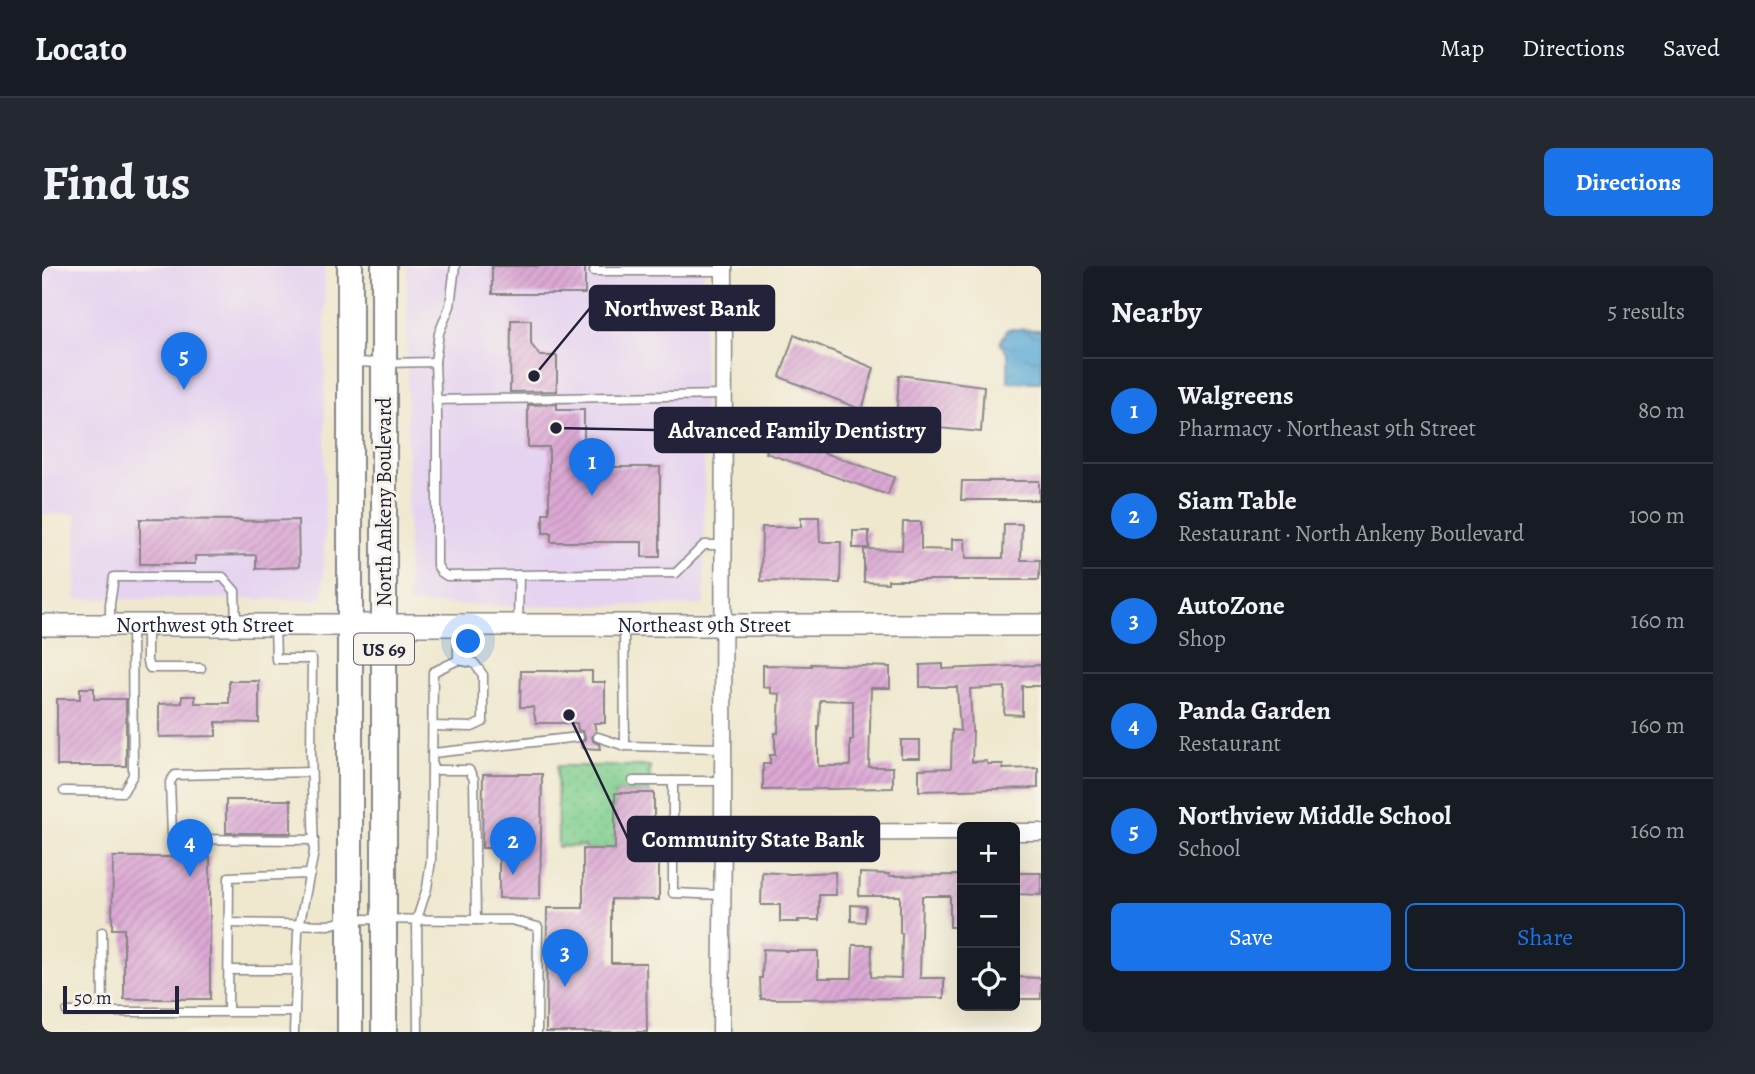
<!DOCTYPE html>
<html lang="en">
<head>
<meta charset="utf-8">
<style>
  :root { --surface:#171b24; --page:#242831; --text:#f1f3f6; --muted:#9ea1a6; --line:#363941; --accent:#1a73e8 }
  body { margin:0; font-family:Alegreya,serif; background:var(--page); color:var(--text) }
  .controls { position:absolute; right:21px; bottom:21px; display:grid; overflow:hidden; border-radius:10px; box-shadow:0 7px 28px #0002 }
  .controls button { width:63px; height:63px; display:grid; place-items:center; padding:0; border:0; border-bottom:2px solid var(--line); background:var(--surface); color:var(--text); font:35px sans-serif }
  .scale { position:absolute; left:21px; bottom:18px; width:116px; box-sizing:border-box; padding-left:7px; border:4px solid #22223b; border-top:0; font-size:19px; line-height:24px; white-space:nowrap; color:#22223b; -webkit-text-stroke:5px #f7f3e8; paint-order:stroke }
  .you { position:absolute; left:427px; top:376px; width:24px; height:24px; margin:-18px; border:5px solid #fff; border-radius:50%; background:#1a73e8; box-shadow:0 0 0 10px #1a73e833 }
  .badge { display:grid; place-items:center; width:46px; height:46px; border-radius:50%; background:var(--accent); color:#fff; font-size:23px; font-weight:700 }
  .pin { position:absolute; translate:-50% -58px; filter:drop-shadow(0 2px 4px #0008) }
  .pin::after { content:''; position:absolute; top:37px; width:24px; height:21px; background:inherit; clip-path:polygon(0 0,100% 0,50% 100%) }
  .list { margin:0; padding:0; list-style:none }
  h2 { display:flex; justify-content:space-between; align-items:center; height:91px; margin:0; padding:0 28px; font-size:30px }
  h2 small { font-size:23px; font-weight:400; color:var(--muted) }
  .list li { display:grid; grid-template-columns:46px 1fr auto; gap:21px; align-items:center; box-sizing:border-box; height:105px; padding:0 28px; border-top:2px solid var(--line) }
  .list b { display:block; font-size:26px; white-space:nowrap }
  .list p { margin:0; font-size:23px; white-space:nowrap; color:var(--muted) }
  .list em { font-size:23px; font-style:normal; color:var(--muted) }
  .actions { display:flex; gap:14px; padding:21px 28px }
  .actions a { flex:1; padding:16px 0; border:2px solid var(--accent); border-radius:10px; text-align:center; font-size:24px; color:var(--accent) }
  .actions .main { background:var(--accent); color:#fff }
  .icon { flex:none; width:38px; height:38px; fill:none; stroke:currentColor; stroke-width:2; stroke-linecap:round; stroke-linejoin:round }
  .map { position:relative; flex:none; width:999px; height:766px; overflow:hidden; border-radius:10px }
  header { display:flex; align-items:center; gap:42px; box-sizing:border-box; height:98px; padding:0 35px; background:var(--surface); border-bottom:2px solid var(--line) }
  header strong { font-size:33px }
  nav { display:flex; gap:38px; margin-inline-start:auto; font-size:24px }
  .intro { display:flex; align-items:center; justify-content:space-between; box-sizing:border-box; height:168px; padding:0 42px }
  h1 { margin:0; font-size:49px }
  .button { padding:18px 32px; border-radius:10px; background:var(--accent); color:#fff; font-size:24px; font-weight:700 }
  main { display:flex; gap:42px; padding:0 42px }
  aside { flex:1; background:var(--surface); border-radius:10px; box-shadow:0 7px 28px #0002 }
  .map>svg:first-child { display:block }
  .built { fill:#e5d3f1 }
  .park { fill:url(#park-dots); stroke:#517865; stroke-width:2 }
  .water { fill:url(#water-ripples); stroke:#3e6688; stroke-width:2 }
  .building { fill:url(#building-hatch); fill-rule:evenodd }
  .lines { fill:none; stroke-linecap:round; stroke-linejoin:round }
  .lane-casing { stroke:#888585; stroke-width:11 }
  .street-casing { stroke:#888585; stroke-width:19 }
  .secondary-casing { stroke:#888585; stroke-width:24 }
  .primary-casing { stroke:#888585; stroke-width:28 }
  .lane { stroke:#fff; stroke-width:8 }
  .street { stroke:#fff; stroke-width:16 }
  .secondary { stroke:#fff; stroke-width:21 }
  .primary { stroke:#fff; stroke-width:24 }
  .labels { text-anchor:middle; stroke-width:6; stroke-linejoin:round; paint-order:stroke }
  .shield { fill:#f7f3e8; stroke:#62616f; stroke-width:2 }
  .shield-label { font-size:19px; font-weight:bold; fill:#22223b }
  .street-label { font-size:21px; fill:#22223b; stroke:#f7f3e8 }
  .leader { fill:none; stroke:#22223b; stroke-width:2.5 }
  .callout-dot { fill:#22223b; stroke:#f7f3e8; stroke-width:2.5 }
  .callout { fill:#22223b; stroke:#22223b; stroke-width:2.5 }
  .callout-label { font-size:23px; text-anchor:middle; font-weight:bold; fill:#fff }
</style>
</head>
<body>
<header>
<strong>Locato</strong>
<nav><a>Map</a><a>Directions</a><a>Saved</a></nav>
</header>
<div class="intro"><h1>Find us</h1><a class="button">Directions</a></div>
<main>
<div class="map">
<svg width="999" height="766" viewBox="0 0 999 766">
  <defs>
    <pattern id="park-dots" width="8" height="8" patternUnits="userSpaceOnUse" patternTransform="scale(1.75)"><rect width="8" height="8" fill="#80cf8f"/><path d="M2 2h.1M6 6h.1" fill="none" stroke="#6eb17c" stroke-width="1.8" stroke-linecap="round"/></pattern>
    <pattern id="water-ripples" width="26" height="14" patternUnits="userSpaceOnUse" patternTransform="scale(1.75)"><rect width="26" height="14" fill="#5aa9d4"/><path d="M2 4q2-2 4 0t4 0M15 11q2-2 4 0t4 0" fill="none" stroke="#4a89ad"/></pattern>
    <pattern id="building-hatch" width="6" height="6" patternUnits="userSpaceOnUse" patternTransform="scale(1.75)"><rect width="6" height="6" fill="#dba8d4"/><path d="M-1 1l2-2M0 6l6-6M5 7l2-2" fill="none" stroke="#bc90b7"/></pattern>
  </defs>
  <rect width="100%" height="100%" fill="#f7f3e8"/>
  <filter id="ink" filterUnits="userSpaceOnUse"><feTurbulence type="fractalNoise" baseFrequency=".0143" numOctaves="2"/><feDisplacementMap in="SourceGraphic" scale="14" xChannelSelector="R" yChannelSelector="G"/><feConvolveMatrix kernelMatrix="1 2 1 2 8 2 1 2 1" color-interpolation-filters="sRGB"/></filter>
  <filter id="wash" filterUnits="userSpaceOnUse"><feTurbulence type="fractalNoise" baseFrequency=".00686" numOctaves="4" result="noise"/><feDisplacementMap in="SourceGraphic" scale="28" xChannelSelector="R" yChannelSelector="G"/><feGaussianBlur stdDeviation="1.57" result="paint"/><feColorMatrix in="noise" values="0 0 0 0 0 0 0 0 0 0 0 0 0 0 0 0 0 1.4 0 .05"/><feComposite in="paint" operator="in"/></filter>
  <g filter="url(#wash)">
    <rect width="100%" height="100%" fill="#efe8cf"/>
    <g class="built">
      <polygon points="0,0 283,0 283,249 281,333 34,333 35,248 0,248"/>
      <polygon points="365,0 662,0 662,339 477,340 366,338"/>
    </g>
    <polygon class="park" points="515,500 608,500 607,527 573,527 573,583 544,583 543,580 516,581"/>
    <polygon class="water" points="966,63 999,64 999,116 966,116 966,88 958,77"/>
    <g id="blocks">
      <g class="building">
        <rect x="450" y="0" width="93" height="28"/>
        <polygon points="469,54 489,54 489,78 498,90 515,90 515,125 468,126"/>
        <polygon points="752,69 832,102 820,144 738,111"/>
        <polygon points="857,109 942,120 939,166 854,158"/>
        <polygon points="515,138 515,144 542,144 542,201 618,201 618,291 600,291 600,276 509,276 509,267 501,267 501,247 507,247 507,181 486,181 486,139"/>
        <polygon points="731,169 852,211 846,229 724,187"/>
        <polygon points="920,215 997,215 997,234 919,234"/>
        <polygon points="759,251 777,251 778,276 799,276 798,317 719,315 720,261 759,261"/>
        <polygon points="98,253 199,254 199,255 256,254 257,301 214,303 214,289 153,290 153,298 98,298"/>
        <polygon points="861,256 879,256 879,283 910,284 910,273 923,273 924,292 961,292 962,258 980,258 979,294 998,294 997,314 846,314 846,317 822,316 822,283 860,284"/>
        <rect x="811" y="265" width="16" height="17"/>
        <path d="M769 398 848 401V422H829L827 501H851V522L721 524V498H728V489H733V467H736L738 428 729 427V422L721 421V399L769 400ZM778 434 811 435V474H808V500H776V460H777Z"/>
        <polygon points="901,398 901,403 999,399 999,420 980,420 980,449 962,448 963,421 928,423 930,465 931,465 930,496 945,495 945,498 961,498 961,503 996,502 996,522 877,525 877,503 909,502 910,464 918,465 915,421 878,421 878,399"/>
        <polygon points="479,405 550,405 550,416 563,416 563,457 552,457 554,465 550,470 551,475 557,478 558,483 540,482 539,477 543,474 543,470 540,465 536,464 535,457 494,457 491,441 478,441"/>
        <polygon points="187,415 217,415 217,457 174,456 174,470 117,471 117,438 140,437 140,430 153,430 153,437 187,437"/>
        <polygon points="38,422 52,422 52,433 84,433 84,500 15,500 15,433 38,433"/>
        <rect x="859" y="474" width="19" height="18"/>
        <polygon points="441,508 500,508 498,633 457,632 457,582 440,582"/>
        <polygon points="573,527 612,527 612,583 617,583 617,634 569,633 569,697 604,697 605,766 504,766 505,642 541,642 541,583 573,583"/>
        <rect x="184" y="534" width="65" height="33"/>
        <polygon points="71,591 168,591 168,733 82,733 82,663 70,663"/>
        <polygon points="720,606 749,608 793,606 794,629 777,629 777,654 756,654 757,656 738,656 738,639 719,639"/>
        <polygon points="818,607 847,608 847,610 920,609 920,661 908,661 908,630 880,630 878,712 902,712 902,732 719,733 718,712 720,712 721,683 743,684 743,685 776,685 776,712 810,712 811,679 830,679 829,711 859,712 860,667 858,667 858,630 817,630"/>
        <polygon points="973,607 999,607 999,629 973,628"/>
        <polygon points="809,639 824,640 823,656 809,655"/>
        <polygon points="973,711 999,712 999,733 973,733"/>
      </g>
    </g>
  </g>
  <g filter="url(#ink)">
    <use href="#blocks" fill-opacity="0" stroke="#888585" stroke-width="2"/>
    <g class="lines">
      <defs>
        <g id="lane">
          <polyline points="552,5 682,5"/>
          <polyline points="311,96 342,97 393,96 395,148 395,299 399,306 405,310 634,307 662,279 682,279"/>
          <polyline points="393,96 397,67 408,40 413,0"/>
          <polyline points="394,134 682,129"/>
          <polyline points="68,358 68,338 72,311 181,311 193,325 194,358"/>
          <polyline points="476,358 477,309"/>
          <polyline points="233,359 234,393 270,393 269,487 272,586 256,666 252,766"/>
          <polyline points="582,361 583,480"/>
          <polyline points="105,362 105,396 108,402 159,402"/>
          <polyline points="391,460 430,461 441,456 441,409 432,397 416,394"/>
          <polyline points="556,471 583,480 681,482"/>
          <polyline points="391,487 537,471"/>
          <polyline points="391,504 427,504 432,513 434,654"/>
          <polyline points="269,506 133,509 128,516 130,569 135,573 272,574"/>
          <polyline points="591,515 631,515"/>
          <polyline points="22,525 81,526 91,509 90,362"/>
          <polyline points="680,629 631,627 631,515 681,515"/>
          <polyline points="187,657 287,659 308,653 434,654 469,654 496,661 495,766"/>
          <polyline points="60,666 61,746"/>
          <polyline points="187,704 254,704"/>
          <polyline points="186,745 187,611 268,608"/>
          <polyline points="25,746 253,746"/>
          <polyline points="376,766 375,653 385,622 389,594 391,406 416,394 416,359"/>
        </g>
        <g id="street">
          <polyline points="973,566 999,566"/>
          <polyline points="681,567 920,566"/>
          <polyline points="679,766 681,567 682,0"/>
        </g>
        <g id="secondary">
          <path id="s1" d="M0 359H999"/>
        </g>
        <g id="primary">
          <polyline points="308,0 308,766"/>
          <polyline points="342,0 342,766"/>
        </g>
      </defs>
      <use href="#lane" class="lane-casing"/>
      <use href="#street" class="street-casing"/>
      <use href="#secondary" class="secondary-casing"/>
      <use href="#primary" class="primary-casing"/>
      <use href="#lane" class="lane"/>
      <use href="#street" class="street"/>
      <use href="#secondary" class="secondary"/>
      <use href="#primary" class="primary"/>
    </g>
  </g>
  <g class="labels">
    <rect class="shield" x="312" y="367.5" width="60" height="31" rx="5"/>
    <g class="shield-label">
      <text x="342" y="390">US 69</text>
    </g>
    <g class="street-label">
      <text transform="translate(342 236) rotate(-90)" y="7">North Ankeny Boulevard</text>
      <text dy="7" stroke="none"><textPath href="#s1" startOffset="163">Northwest 9th Street</textPath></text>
      <text dy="7" stroke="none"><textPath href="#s1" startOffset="662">Northeast 9th Street</textPath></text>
    </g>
  </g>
  <path class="leader" d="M492 110L548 42M514 162L613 164M527 449L586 573"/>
  <g class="callout-dot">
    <circle cx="492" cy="110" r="7"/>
    <circle cx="514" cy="162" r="7"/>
    <circle cx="527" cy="449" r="7"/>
  </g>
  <g class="callout">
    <rect x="548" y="20" width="184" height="44" rx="7"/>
    <rect x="613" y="142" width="285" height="44" rx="7"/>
    <rect x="586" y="551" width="251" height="44" rx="7"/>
  </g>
  <g class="callout-label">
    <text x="640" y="50">Northwest Bank</text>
    <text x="755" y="172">Advanced Family Dentistry</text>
    <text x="711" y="581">Community State Bank</text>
  </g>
</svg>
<div class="controls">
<button>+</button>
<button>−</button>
<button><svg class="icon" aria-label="locate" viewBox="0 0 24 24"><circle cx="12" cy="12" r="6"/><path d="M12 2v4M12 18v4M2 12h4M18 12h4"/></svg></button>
</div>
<div class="scale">50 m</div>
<div class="you"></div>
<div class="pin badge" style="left:550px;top:230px">1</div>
<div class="pin badge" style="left:471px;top:609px">2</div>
<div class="pin badge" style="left:523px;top:721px">3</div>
<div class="pin badge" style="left:148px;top:611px">4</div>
<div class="pin badge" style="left:142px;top:124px">5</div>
</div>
<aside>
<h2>Nearby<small>5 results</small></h2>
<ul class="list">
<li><span class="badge">1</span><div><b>Walgreens</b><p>Pharmacy · Northeast 9th Street</p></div><em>80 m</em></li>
<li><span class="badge">2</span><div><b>Siam Table</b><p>Restaurant · North Ankeny Boulevard</p></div><em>100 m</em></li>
<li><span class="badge">3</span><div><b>AutoZone</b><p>Shop</p></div><em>160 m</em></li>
<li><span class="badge">4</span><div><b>Panda Garden</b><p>Restaurant</p></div><em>160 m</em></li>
<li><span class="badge">5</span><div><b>Northview Middle School</b><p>School</p></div><em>160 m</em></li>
</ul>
<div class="actions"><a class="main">Save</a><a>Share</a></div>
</aside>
</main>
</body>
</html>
